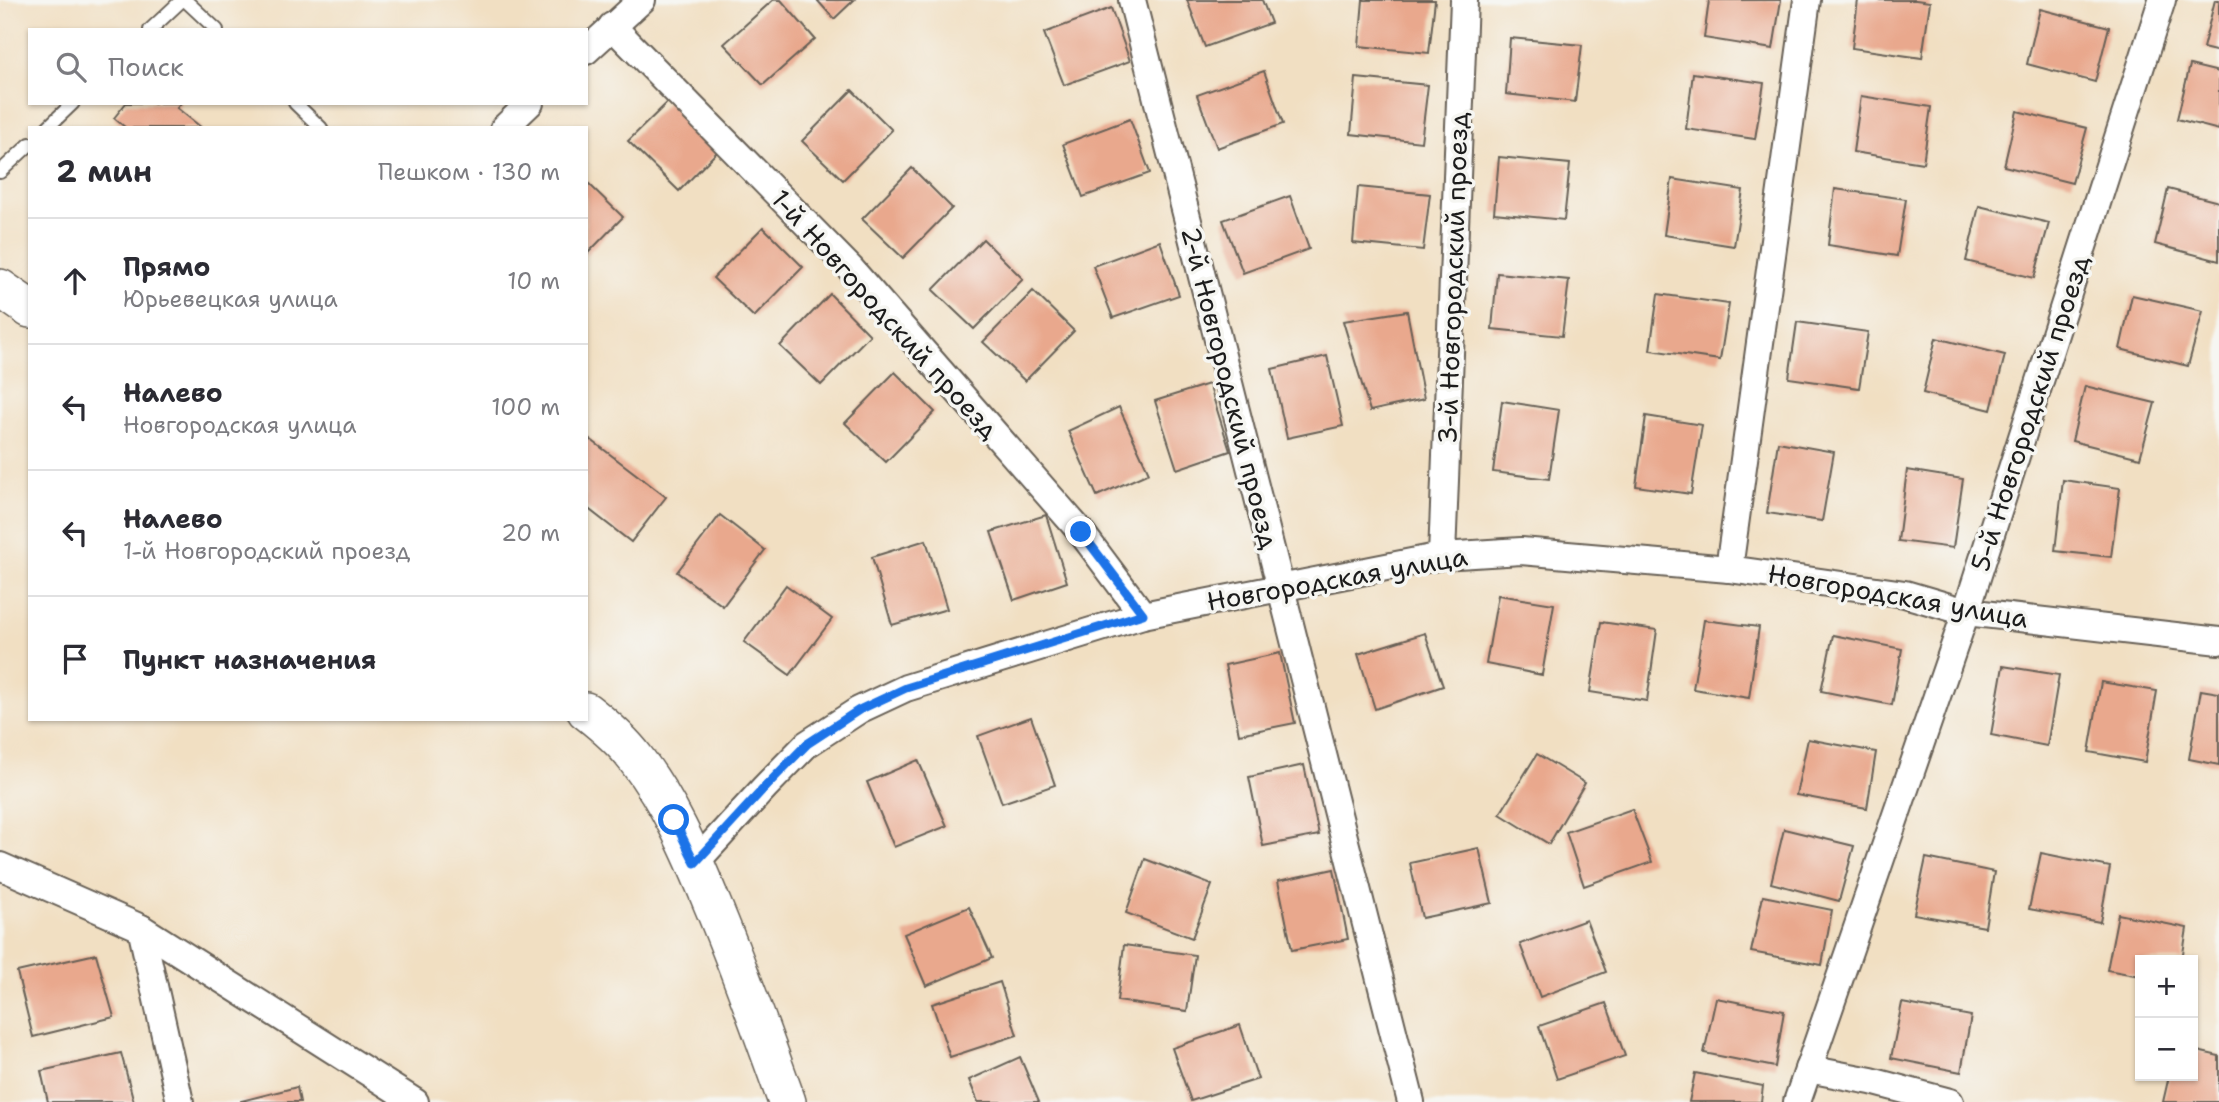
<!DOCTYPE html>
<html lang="ru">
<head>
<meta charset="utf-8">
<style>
  :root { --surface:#fff; --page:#f7f7f7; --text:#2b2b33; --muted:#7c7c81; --line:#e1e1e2 }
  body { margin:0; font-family:"Shantell Sans",sans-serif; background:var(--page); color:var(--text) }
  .controls { position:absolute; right:21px; bottom:21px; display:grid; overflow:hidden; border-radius:0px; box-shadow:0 2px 5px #0004 }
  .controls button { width:63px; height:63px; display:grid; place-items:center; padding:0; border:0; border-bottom:2px solid var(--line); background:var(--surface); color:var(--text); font:35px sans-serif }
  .stop { position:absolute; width:21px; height:21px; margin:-16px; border:5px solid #1a73e8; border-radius:50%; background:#fff }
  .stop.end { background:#1a73e8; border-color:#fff; box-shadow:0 2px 7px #0008 }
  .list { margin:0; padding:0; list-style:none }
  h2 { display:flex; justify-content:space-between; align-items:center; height:91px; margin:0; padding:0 28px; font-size:30px }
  h2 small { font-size:23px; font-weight:400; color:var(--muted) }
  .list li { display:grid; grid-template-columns:46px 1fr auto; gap:21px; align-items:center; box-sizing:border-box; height:126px; padding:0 28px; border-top:2px solid var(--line) }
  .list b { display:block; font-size:26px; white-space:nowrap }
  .list p { margin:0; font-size:23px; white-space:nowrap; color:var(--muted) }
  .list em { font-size:23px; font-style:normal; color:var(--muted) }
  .icon { flex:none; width:38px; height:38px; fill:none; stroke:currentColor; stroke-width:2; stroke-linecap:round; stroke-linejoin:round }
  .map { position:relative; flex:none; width:2219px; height:1102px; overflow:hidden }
  .search { position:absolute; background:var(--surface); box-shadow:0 2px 5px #0004; left:28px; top:28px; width:560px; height:77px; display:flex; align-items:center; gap:18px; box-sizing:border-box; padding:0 24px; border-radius:0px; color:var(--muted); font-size:26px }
  .panel { position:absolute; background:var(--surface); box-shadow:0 2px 5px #0004; left:28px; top:126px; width:560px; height:595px; border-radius:0px }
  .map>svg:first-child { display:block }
  .building { fill:#e9a88d }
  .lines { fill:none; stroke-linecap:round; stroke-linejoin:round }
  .service-casing { stroke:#676056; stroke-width:16 }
  .minor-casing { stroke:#676056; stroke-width:30 }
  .secondary-casing { stroke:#676056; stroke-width:40 }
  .service { stroke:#fff; stroke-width:12 }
  .minor { stroke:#fff; stroke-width:26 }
  .secondary { stroke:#fff; stroke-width:37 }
  .route { stroke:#1a73e8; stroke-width:9 }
  .labels { text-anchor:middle; stroke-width:7; stroke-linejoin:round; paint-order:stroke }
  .street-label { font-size:26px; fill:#1c1c1c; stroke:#f6f6f2 }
</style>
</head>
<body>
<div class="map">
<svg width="2219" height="1102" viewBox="0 0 2219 1102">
  <rect width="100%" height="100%" fill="#f6f6f2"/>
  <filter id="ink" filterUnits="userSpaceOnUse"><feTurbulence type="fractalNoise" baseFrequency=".0143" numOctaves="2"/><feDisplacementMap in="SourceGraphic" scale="14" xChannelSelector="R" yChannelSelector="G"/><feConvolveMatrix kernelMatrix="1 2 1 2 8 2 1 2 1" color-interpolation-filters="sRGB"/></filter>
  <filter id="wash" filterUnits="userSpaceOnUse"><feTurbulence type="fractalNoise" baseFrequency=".00686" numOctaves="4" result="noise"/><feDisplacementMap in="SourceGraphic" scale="28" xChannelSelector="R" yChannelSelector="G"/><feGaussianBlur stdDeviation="1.57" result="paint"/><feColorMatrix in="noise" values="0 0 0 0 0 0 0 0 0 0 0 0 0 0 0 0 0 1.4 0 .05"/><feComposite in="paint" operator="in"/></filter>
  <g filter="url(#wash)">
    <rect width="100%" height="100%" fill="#f1dfc2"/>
    <g id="blocks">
      <g class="building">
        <polygon points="773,0 781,0 815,39 763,85 724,44"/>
        <polygon points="817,0 854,0 834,19"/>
        <polygon points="1187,0 1262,0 1271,23 1205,47"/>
        <polygon points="1363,0 1435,0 1429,53 1359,46"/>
        <polygon points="1709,0 1781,0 1773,49 1704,38"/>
        <polygon points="1858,0 1916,0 1930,2 1922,58 1852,48"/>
        <polygon points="2215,0 2219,0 2219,52 2203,48"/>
        <polygon points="1111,8 1130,61 1064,85 1044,33"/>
        <polygon points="2040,9 2109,27 2095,82 2027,64"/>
        <polygon points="1510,38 1582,45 1575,102 1506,94"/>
        <polygon points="2190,65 2219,72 2219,130 2177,119"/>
        <polygon points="1264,71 1283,124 1217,148 1197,95"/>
        <polygon points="1693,73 1764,83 1755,139 1686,129"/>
        <polygon points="1356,78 1428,85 1421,142 1351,134"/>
        <polygon points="852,90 892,130 843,180 802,141"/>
        <polygon points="1861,96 1931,107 1923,163 1853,152"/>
        <polygon points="669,101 718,151 679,191 628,141"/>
        <polygon points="126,103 181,103 177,108 202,128 126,128 114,118"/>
        <polygon points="2017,111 2087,128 2072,183 2004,166"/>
        <polygon points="1130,119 1150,173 1083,197 1063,144"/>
        <polygon points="1499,157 1570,164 1564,220 1494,213"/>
        <polygon points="912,168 952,208 903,258 862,219"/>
        <polygon points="1672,179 1743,190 1734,246 1664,235"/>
        <polygon points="586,181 623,217 586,255"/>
        <polygon points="1358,187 1430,194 1423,250 1353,243"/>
        <polygon points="1835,189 1906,199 1897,256 1828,245"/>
        <polygon points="2168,189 2219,202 2219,261 2155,244"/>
        <polygon points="1290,196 1309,249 1243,273 1223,220"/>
        <polygon points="1979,206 2049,223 2034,278 1966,261"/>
        <polygon points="763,227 803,267 754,317 713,278"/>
        <polygon points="983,239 1023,279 974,329 933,290"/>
        <polygon points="1160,241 1179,295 1113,318 1093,266"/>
        <polygon points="1497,273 1569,280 1562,336 1492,329"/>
        <polygon points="1033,291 1074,331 1025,381 983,342"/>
        <polygon points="830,294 870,335 821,385 780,346"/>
        <polygon points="1658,294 1729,304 1720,360 1650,350"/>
        <polygon points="2132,295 2203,311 2188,366 2120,349"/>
        <polygon points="1407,311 1424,399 1370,411 1343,321"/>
        <polygon points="1797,322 1868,332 1859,388 1789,378"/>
        <polygon points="1936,338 2005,355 1991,410 1923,393"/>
        <polygon points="1327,356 1343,426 1287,438 1272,369"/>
        <polygon points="895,372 935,412 886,462 845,423"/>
        <polygon points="1209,384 1230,451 1177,469 1155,401"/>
        <polygon points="2085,386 2155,403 2140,458 2072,441"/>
        <polygon points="1502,401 1559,410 1549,479 1493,472"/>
        <polygon points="1119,407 1149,473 1097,496 1068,431"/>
        <polygon points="1646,416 1702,425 1691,494 1636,486"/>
        <polygon points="586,436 666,497 631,542 586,507"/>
        <polygon points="1778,442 1834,452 1822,521 1767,513"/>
        <polygon points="1907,470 1963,479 1953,548 1898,541"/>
        <polygon points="2063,480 2120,488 2111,557 2055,551"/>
        <polygon points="720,515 765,550 723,606 677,572"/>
        <polygon points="1046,515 1067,582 1014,600 991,532"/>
        <polygon points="926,540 947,609 892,625 872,557"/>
        <polygon points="786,585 832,619 790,675 744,642"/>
        <polygon points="1498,595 1554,604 1542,675 1486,664"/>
        <polygon points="1704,620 1759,627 1749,698 1693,689"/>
        <polygon points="1601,622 1657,630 1647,701 1590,692"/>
        <polygon points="1425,633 1443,686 1375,709 1358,654"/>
        <polygon points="1833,635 1902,649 1892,705 1821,691"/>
        <polygon points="1280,653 1295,723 1239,734 1225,665"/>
        <polygon points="2003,666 2059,675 2047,746 1991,735"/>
        <polygon points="2101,682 2157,691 2145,762 2089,752"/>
        <polygon points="2201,690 2219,693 2219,765 2189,759"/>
        <polygon points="1031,717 1055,785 1002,803 978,736"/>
        <polygon points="1808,739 1876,752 1867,808 1796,795"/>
        <polygon points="1537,754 1585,783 1549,844 1500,814"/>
        <polygon points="918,760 947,826 894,847 867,782"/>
        <polygon points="1304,765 1319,835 1263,846 1249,777"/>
        <polygon points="1632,809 1652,862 1584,886 1566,832"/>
        <polygon points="1784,829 1854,846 1839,901 1771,883"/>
        <polygon points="1479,848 1492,903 1422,918 1410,863"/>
        <polygon points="2041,853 2110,867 2100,922 2029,909"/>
        <polygon points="1926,858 1994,872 1985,927 1914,914"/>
        <polygon points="1145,859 1212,885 1192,938 1126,913"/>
        <polygon points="1334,869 1348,939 1292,950 1278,881"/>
        <polygon points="1763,896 1832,910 1822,965 1751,952"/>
        <polygon points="969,907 992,958 926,986 904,934"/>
        <polygon points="2118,914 2187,928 2182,960 2140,960 2140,976 2107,970"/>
        <polygon points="1586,920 1606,972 1540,997 1520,944"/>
        <polygon points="1124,945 1195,955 1187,1011 1117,1001"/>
        <polygon points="96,954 114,1017 33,1037 17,972"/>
        <polygon points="1000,982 1017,1035 950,1057 932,1004"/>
        <polygon points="1716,998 1784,1011 1775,1067 1704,1053"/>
        <polygon points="1606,1003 1625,1056 1557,1079 1539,1026"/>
        <polygon points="1902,1003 1971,1016 1961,1072 1891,1058"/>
        <polygon points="1240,1025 1258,1079 1191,1101 1172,1048"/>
        <polygon points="2193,1050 2219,1056 2219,1102 2163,1102 2169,1076 2193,1076"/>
        <polygon points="121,1053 134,1102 48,1102 41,1071"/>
        <polygon points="1020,1057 1039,1102 978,1102 969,1080"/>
        <polygon points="1695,1073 1763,1086 1761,1102 1689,1102"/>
        <polygon points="297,1087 300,1102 241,1102 241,1101"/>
      </g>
    </g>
  </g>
  <g filter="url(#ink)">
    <use href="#blocks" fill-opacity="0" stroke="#676056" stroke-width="2"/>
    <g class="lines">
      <defs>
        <g id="service">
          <polyline points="185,0 217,30"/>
          <polyline points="150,30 182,0"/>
          <polyline points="295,103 321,128"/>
          <polyline points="47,128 73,103"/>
          <polyline points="0,172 30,144"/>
        </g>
        <g id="minor">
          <polyline points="1132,0 1411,1102"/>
          <polyline points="612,26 850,268 1081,532 1143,615"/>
          <polyline points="586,51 642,0"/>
          <polyline points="504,128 530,103"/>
          <polyline points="1442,556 1464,0"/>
          <polyline points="1729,569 1807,0"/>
          <polyline points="695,863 765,787 807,744 859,710 906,688 1143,615 1442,556 1521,551 1729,569 1905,594 1966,612 2219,641"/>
          <polyline points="0,866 141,928 180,1102"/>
          <polyline points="141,928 415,1102"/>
          <polyline points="1808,1069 1871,1081 1950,1102"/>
          <polyline points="1797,1102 1966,612 2162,0"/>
        </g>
        <g id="secondary">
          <polyline points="0,288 30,309"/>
          <path d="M586 711C604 725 622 740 636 759 669 802 691 852 711 901 739 967 763 1035 787 1102"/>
        </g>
      </defs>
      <use href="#service" class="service-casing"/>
      <use href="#minor" class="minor-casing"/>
      <use href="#secondary" class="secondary-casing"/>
      <use href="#service" class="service"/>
      <use href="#minor" class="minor"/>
      <use href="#secondary" class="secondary"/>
    </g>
  </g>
  <g class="lines" filter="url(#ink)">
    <polyline class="route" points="674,820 695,863 765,787 807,744 859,710 906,688 1143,614 1081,532"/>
  </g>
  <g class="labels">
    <g class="street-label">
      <text transform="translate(1453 278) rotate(-88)" y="9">3-й Новгородский проезд</text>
      <text transform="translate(885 314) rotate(48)" y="9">1-й Новгородский проезд</text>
      <text transform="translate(1230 388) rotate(76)" y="9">2-й Новгородский проезд</text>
      <text transform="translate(2030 413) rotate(-72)" y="9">5-й Новгородский проезд</text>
      <text transform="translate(1337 579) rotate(-10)" y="9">Новгородская улица</text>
      <text transform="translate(1898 596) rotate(10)" y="9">Новгородская улица</text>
    </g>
  </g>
</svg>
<div class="controls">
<button>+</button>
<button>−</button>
</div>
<div class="stop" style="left:674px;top:820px"></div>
<div class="stop end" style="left:1081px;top:532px"></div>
<div class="search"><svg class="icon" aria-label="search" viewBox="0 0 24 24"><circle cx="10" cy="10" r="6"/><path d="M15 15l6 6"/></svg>Поиск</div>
<section class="panel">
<h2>2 мин<small>Пешком · 130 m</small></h2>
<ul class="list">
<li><svg class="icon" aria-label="ahead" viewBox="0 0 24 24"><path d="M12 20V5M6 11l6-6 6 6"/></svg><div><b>Прямо</b><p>Юрьевецкая улица</p></div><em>10 m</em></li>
<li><svg class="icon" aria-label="left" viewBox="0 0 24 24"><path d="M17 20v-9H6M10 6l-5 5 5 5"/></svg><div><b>Налево</b><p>Новгородская улица</p></div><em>100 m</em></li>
<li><svg class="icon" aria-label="left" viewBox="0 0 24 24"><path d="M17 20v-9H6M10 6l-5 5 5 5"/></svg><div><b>Налево</b><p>1-й Новгородский проезд</p></div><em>20 m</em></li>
<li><svg class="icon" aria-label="arrive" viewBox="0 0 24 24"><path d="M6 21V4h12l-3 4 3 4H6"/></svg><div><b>Пункт назначения</b></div></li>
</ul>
</section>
</div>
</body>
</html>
